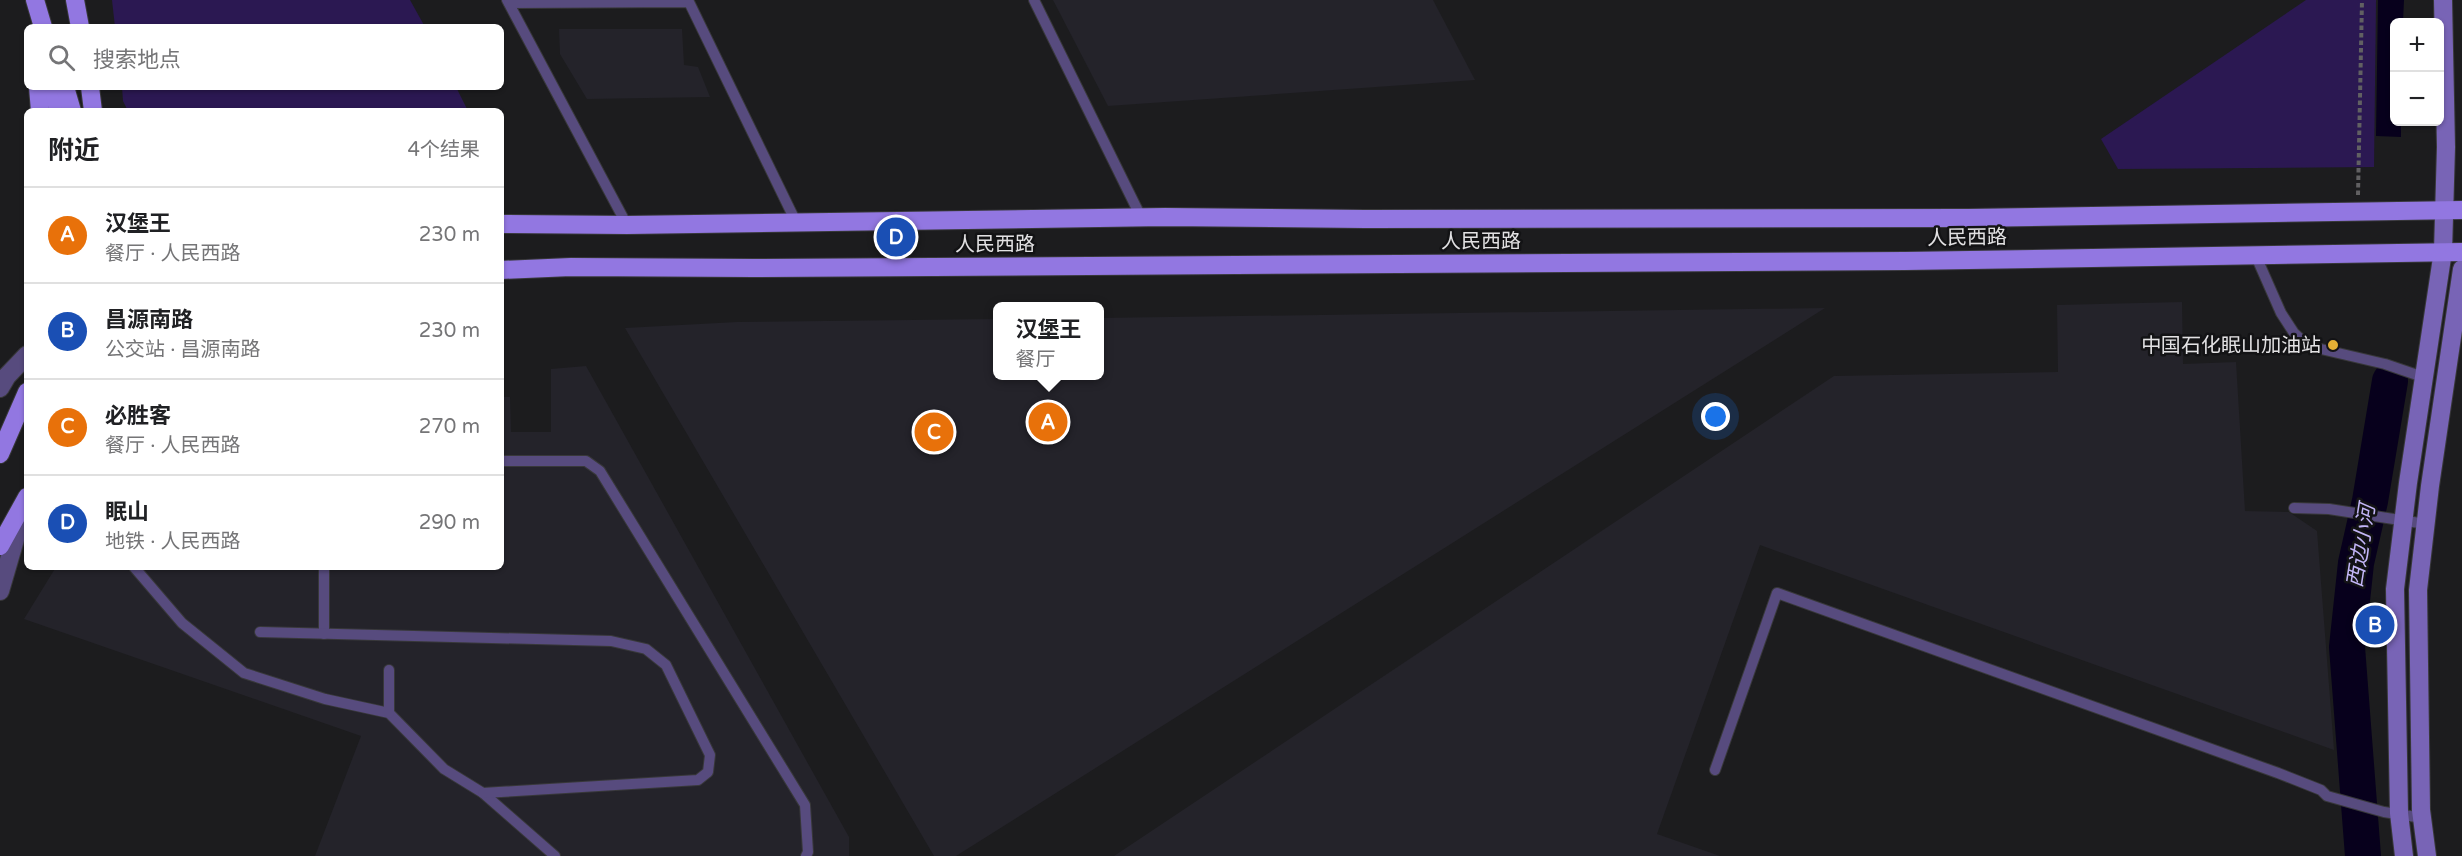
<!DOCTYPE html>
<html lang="zh">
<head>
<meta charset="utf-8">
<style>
  :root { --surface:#fff; --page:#f6f6f6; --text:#202124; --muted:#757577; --line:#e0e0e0; --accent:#0b8043 }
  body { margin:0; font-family:"Varela Round","Noto Sans SC",sans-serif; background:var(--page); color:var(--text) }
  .controls { position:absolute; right:18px; top:18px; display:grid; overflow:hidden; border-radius:9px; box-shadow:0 2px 4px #0004 }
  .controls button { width:54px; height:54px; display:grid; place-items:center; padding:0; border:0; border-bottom:2px solid var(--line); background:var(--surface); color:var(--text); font:30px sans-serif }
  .you { position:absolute; left:1716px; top:417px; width:21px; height:21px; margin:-15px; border:4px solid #fff; border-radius:50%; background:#1a73e8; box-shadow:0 0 0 9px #1a73e833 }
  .badge { display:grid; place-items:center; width:39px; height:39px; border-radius:50%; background:var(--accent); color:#fff; font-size:20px; font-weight:700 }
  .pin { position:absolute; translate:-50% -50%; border:3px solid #fff; box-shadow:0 2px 6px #0006 }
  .popup { position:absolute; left:993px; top:302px; width:111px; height:78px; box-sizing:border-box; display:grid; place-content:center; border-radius:9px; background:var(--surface); filter:drop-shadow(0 2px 4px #0005); font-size:20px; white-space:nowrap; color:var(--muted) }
  .popup b { font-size:22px; color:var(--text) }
  .popup::after { content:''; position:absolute; left:50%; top:100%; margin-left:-12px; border:12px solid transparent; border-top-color:var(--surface) }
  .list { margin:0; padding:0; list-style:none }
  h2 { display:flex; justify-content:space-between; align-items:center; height:78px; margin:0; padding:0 24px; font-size:26px }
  h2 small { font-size:20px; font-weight:400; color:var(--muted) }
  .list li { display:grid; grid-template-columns:39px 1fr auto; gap:18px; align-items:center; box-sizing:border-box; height:96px; padding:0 24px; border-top:2px solid var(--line) }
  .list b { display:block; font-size:22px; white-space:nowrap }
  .list p { margin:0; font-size:20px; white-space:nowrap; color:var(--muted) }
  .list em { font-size:20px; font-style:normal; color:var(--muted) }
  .icon { flex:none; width:33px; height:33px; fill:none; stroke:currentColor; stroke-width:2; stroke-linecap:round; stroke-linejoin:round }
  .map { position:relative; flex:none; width:2462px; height:856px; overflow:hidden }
  .search { position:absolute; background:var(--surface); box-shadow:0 2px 4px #0004; left:24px; top:24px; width:480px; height:66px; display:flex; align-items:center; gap:15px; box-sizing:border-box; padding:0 21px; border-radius:9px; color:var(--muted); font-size:22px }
  .panel { position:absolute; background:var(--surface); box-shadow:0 2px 4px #0004; left:24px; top:108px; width:480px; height:462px; border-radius:9px }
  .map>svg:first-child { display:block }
  .built { fill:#24232a }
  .green { fill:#2b1852 }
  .water { fill:#07001c }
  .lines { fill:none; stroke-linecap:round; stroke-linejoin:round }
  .river { stroke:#07001c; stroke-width:36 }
  .lane-casing { stroke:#38383a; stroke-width:12 }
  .street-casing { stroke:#38383a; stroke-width:20 }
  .secondary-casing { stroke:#38383a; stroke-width:20 }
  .primary-casing { stroke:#38383a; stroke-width:20 }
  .path { stroke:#616062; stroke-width:4; stroke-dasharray:4.5 3; stroke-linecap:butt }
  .lane { stroke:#574b7e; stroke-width:10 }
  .street { stroke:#574b7e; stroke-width:18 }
  .secondary { stroke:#7864b6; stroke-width:18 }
  .primary { stroke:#9277e1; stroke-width:18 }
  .poi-dot { fill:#e3ae35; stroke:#131315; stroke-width:2 }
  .labels { text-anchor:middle; stroke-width:5; stroke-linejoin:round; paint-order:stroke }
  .street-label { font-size:20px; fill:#e2e1e3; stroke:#131315 }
  .poi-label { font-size:20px; fill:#e2e1e3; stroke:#131315; text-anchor:end }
  .water-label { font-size:21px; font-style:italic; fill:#c2b5f6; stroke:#131315 }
</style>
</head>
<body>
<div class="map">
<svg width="2462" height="856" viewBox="0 0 2462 856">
  <rect width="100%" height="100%" fill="#1c1c1e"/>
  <g class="built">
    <polygon points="1053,0 1433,0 1475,80 1108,106"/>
    <polygon points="559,29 682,29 684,65 698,67 710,97 587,99 560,54"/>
    <polygon points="2182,302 2183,364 2236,362 2245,511 2289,512 2317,531 2334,750 1760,545 1657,834 1720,856 1114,856 1834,376 2058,372 2057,305"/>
    <polygon points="1825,308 956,856 934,856 625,328 737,322 997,319 997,376 1099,376 1099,318"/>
    <polygon points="586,366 849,837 849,856 315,856 361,736 24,619 56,567 501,567 501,397 510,397 511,432 551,432 551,369"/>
  </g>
  <g class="green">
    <polygon points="112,0 410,0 425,27 115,27"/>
    <polygon points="2306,0 2376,0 2374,167 2118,169 2101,139"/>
    <polygon points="122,87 456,87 468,111 128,111 123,101"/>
  </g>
  <polygon class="water" points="2378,0 2404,0 2403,22 2394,22 2394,122 2401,122 2401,137 2376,136"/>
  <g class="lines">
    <polyline class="river" points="2363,856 2347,647 2356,563 2370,501 2390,381"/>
    <defs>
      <g id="lane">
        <polyline points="507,0 627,225"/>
        <polyline points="1034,0 1141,217"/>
        <polyline points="509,3 689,2 796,222"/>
        <polyline points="2255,254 2281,313 2294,333 2308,346 2385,364 2423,377"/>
        <polyline points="501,461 586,461 600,471 805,805 808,852 806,856"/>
        <polyline points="2294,508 2329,509 2426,524"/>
        <polyline points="134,567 182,623 244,673 325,699 389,713 444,769 483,793 555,856"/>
        <polyline points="324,567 324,634"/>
        <polyline points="260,632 611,641 646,649 666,665 710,755 708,772 698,780 483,793"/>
        <polyline points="389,670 389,713"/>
        <polyline points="1715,770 1777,593 2278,773 2321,790 2327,796 2384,812 2423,818"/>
      </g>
      <g id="street">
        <polyline points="0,388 7,376 27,355"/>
        <polyline points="0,591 23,512"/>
      </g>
      <g id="secondary">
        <polyline points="2404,856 2399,813 2395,589 2408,483 2443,251 2446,147 2443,0"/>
        <polyline points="2427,856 2421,810 2418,590 2430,486 2462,269"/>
      </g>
      <g id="primary">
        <polyline points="35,0 43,27"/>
        <polyline points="75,0 80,27"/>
        <polyline points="38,87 40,111"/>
        <polyline points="54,87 58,111"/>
        <polyline points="65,87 72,111"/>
        <polyline points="90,87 93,111"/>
        <polyline points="501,224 627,225 1165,217 1365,219 1968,218 2462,210"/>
        <polyline points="501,270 571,267 754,268 1905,261 2462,252"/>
        <polyline points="0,454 27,392"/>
        <polyline points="0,546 27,497"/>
      </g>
    </defs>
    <use href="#lane" class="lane-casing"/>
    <use href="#street" class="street-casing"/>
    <use href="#secondary" class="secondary-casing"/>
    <use href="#primary" class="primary-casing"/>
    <polyline class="path" points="2358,195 2362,0"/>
    <use href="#lane" class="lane"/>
    <use href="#street" class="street"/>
    <use href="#secondary" class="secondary"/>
    <use href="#primary" class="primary"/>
  </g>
  <circle class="poi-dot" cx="2333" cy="345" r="6"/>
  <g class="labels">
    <g class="street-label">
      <text transform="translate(1967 237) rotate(-1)" y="7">人民西路</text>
      <text x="1481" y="248">人民西路</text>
      <text x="995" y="251">人民西路</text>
    </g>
    <g class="poi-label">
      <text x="2321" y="352">中国石化眠山加油站</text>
    </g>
    <g class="water-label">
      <text transform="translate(2361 546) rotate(-81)" y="7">西边小河</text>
    </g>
  </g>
</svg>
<div class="controls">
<button>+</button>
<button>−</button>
</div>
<div class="you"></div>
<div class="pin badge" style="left:1048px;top:422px;background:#e8710a">A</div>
<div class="popup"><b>汉堡王</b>餐厅</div>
<div class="pin badge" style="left:2375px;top:625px;background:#1a4fb4">B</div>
<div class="pin badge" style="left:934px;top:432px;background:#e8710a">C</div>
<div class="pin badge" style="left:896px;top:237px;background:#1a4fb4">D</div>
<div class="search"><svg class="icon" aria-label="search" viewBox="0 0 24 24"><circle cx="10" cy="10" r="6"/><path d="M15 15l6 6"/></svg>搜索地点</div>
<section class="panel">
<h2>附近<small>4个结果</small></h2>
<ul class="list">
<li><span class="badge" style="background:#e8710a">A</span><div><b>汉堡王</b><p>餐厅 · 人民西路</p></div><em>230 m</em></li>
<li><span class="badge" style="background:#1a4fb4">B</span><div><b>昌源南路</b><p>公交站 · 昌源南路</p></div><em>230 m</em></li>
<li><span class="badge" style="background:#e8710a">C</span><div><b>必胜客</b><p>餐厅 · 人民西路</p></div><em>270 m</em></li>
<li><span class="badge" style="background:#1a4fb4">D</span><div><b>眠山</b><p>地铁 · 人民西路</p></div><em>290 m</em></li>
</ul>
</section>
</div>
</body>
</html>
